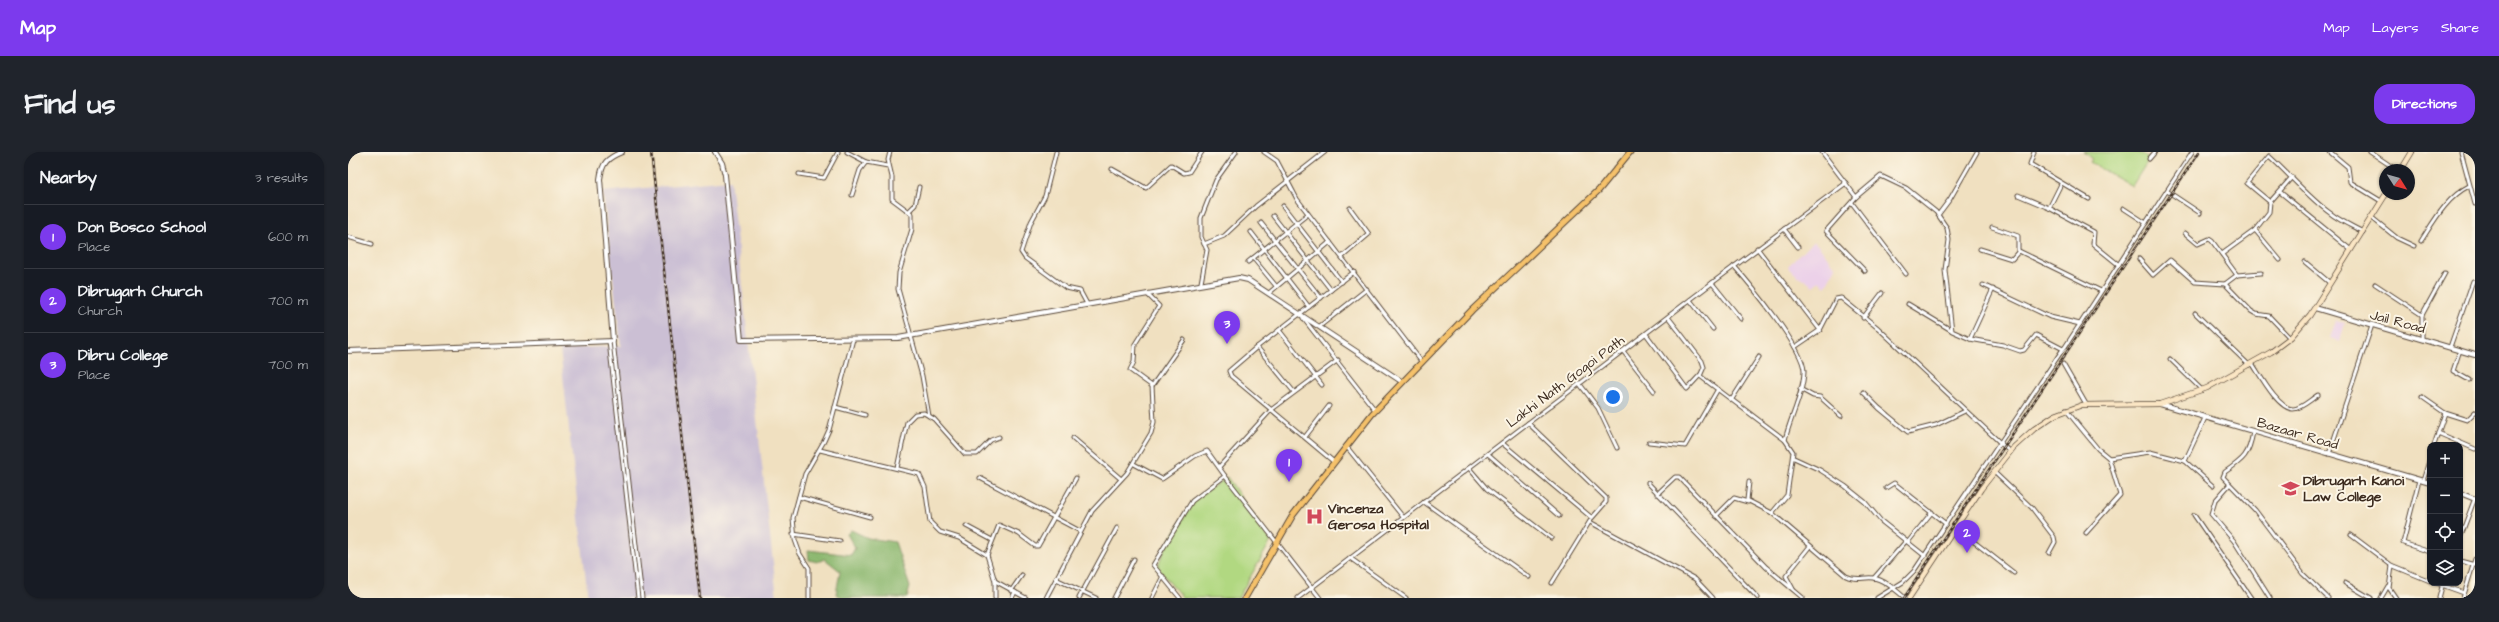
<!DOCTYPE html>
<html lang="en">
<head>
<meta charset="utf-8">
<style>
  :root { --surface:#171b24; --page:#20242c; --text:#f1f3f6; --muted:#9ea1a6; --line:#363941; --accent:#7c3aed }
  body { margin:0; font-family:"Architects Daughter",sans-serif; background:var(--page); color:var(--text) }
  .controls { position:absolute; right:12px; bottom:12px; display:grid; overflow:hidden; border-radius:8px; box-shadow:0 1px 3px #0004 }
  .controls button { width:36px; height:36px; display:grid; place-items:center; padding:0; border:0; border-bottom:1px solid var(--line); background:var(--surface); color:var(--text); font:20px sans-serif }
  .compass { position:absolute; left:2031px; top:12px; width:36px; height:36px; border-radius:50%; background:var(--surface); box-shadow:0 1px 3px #0004; rotate:127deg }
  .you { position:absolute; left:1265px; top:245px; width:14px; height:14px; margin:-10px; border:3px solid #fff; border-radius:50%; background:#1a73e8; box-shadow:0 0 0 6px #1a73e833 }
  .badge { display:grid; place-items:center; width:26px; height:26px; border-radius:50%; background:var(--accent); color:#fff; font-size:13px; font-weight:700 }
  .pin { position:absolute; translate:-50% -33px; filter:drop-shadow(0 1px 2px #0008) }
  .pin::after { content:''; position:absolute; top:21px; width:14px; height:12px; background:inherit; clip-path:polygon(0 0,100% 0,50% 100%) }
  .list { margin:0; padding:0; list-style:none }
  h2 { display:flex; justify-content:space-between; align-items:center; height:52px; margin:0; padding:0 16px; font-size:17px }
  h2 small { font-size:13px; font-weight:400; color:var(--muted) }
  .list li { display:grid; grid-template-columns:26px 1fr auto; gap:12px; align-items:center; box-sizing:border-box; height:64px; padding:0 16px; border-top:1px solid var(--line) }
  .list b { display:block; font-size:15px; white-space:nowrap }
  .list p { margin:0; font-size:13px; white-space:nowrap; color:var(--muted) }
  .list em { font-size:13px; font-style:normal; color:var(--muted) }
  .icon { flex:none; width:22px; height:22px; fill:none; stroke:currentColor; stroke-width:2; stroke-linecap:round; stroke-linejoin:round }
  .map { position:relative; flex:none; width:2127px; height:446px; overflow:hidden; border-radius:16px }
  header { display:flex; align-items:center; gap:24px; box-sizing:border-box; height:56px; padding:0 20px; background:var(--accent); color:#fff }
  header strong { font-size:19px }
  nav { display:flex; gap:22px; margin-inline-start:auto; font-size:14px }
  .intro { display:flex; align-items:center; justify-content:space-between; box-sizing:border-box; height:96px; padding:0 24px }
  h1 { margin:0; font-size:28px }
  .button { padding:10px 18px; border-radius:16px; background:var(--accent); color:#fff; font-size:14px; font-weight:700 }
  main { display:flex; gap:24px; padding:0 24px }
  aside { flex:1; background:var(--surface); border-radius:16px; box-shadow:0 1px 3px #0004 }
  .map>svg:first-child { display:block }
  .built { fill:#ecd1e9 }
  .industrial { fill:#cbbfd4 }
  .green { fill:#b1d881; stroke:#768150 }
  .forest { fill:#8cb86f; stroke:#647146 }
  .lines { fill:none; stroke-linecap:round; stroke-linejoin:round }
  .minor-casing { stroke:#564536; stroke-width:5 }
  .tertiary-casing { stroke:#564536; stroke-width:6 }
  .secondary-casing { stroke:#564536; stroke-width:6 }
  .primary-casing { stroke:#564536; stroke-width:7 }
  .minor { stroke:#fff; stroke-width:3 }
  .tertiary { stroke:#fff; stroke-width:4 }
  .secondary { stroke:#fbe6c4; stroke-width:4.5 }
  .primary { stroke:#f5c16b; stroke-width:5 }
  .rail-casing { stroke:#3b2a1e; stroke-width:2.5 }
  .rail { stroke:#fcf5e5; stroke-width:1; stroke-dasharray:3; stroke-linecap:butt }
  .labels { text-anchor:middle; stroke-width:4; stroke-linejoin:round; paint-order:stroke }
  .street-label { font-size:14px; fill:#3b2a1e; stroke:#fcf5e5 }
  .poi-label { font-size:14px; font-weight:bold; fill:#3b2a1e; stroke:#fcf5e5; text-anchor:start }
</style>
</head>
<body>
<header>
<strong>Map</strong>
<nav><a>Map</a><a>Layers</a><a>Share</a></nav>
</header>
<div class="intro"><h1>Find us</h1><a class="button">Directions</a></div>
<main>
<aside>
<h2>Nearby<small>3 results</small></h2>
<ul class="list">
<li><span class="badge">1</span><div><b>Don Bosco School</b><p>Place</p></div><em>600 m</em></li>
<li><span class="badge">2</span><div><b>Dibrugarh Church</b><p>Church</p></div><em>700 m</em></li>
<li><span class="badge">3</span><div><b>Dibru College</b><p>Place</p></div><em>700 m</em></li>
</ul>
</aside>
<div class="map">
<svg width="2127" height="446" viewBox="0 0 2127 446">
  <rect width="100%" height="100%" fill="#fcf5e5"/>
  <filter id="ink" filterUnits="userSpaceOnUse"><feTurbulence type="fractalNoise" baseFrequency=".025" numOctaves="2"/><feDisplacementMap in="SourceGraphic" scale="8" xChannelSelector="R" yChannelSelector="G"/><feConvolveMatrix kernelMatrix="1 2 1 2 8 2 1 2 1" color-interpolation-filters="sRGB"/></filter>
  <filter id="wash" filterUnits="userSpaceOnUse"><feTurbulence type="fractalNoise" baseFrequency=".012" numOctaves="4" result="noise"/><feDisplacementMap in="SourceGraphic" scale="16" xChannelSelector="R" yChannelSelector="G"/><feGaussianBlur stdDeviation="0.9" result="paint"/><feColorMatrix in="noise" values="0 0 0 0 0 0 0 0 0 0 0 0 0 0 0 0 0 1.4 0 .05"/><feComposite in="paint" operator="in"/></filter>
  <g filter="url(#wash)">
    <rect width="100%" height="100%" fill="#f0e0c0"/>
    <g class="built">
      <polygon points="1466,89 1488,115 1477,135 1471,129 1465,134 1442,118 1440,114"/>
      <polygon points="1988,168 1997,170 1992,190 1982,186"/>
    </g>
    <polygon class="industrial" points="382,28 429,446 240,446 212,197 273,194 255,40"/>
    <g class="green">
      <polygon points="1735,0 1790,0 1801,7 1784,34 1742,10 1744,7"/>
      <polygon points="879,325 923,389 890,446 835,446 809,416 816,398 846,348"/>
    </g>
    <polygon class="forest" points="503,378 520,386 547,390 562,435 559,446 496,446 488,442 492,419 477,407 469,410 461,408 460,398 503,403 507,396 499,382"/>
  </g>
  <g filter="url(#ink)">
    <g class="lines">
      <defs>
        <g id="minor">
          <polyline points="499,0 518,10"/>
          <polyline points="542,0 540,8 544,25 544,47 564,62 564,77 551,121 550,137 574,224 581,264"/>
          <polyline points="708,0 697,44 683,70 673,100 677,106 718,136 732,139 739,152"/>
          <polyline points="916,0 929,9 949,47 1073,209"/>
          <polyline points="1474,0 1508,45 1533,24 1558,36 1588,60 1599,76 1601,88 1597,118 1604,179 1622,187 1655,193 1672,199 1676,198 1688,183 1715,197 1717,195 1844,0"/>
          <polyline points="1686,0 1682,12 1741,47"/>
          <polyline points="1982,0 2000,15 2002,30 2033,49"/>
          <polyline points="2022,0 2049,18"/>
          <polyline points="2113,0 2127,52"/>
          <polyline points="1801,7 1807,0"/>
          <polyline points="764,17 798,36 823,13 836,21 841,20 854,0"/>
          <polyline points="451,22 476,26 490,0"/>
          <path d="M1944 25 1922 50 1899 31 1921 4C1940 21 1962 47 1982 61 1992 69 2004 74 2015 80"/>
          <polyline points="1819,39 1852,61"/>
          <polyline points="1932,40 2003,98"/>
          <polyline points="504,43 512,18 518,10 540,14"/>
          <polyline points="1670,43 1701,56 1746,80 1745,92 1771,113"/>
          <polyline points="1508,45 1478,79 1517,119"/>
          <polyline points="1922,50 1921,60 1907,78 1932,108"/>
          <polyline points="1504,51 1558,122"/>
          <polyline points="935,54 994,130"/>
          <polyline points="1701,56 1713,32"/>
          <polyline points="1775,56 1798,71"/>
          <polyline points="562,58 567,53 571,35"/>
          <polyline points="1590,63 1602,47 1629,0"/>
          <polyline points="925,64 983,138"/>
          <polyline points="2023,65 2049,86 2066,94"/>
          <polyline points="913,71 973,146"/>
          <polyline points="1644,75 1670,84 1670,99"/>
          <polyline points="1436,77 1450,95"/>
          <polyline points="903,80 961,155"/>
          <polyline points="1837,81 1850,92 1861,87 1864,89 1889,123 1877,132"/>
          <polyline points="0,85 24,92"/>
          <path d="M2073 89C2086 69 2099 45 2121 34"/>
          <polyline points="856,92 876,84 908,54 977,0"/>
          <polyline points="1409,96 1472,178 1488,147 1493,146 1530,176 1662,300"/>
          <polyline points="1632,97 1664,107 1671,99 1753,139"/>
          <polyline points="1874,102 1907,78"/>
          <polyline points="994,105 1021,82 1002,56"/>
          <polyline points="905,106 928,134"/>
          <polyline points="1791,107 1805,123 1822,108 1847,130 1877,132 1903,159 1908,162 1921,164 1942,186"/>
          <polyline points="900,110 960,62"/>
          <polyline points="1957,110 1982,131"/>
          <path d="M1386 114C1402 132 1457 198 1456 220 1455 243 1442 266 1437 288"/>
          <polyline points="1889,123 1913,121"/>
          <polyline points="853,131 859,98 853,85 853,66 868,28 888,0"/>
          <polyline points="1364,131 1393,167"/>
          <polyline points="2027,132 2074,163 2074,187"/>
          <polyline points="1635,133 1702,165 1732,172"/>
          <polyline points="921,141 982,90"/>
          <polyline points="799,142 811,154 787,192 786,210 782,218 804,234"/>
          <polyline points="1342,148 1365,177"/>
          <polyline points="1560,152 1603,178"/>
          <polyline points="1847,161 1901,213"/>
          <polyline points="2074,163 2097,121"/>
          <path d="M1320 165 1354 209 1356 215 1352 224 1437 288 1445 300 1439 343 1424 361 1498 424C1508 429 1515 425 1525 426 1536 427 1549 439 1557 446"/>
          <polyline points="955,166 1027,258"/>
          <polyline points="1515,166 1534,141"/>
          <polyline points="972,174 1019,137"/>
          <polyline points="931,178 974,233"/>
          <polyline points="1298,182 1339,237 1352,223"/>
          <polyline points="1622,187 1645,137"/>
          <polyline points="261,189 290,446"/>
          <polyline points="265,189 294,446"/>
          <polyline points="909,195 946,240"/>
          <polyline points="1447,195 1472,178"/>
          <polyline points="2102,195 2125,129"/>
          <polyline points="2112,198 2105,219 2121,228"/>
          <polyline points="1275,199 1306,239"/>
          <polyline points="1822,207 1854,238"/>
          <path d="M1904 211C1912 223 1930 257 1945 257 1953 257 1963 247 1970 243"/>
          <polyline points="1715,212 1738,252"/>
          <polyline points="1231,231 1250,256 1269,296"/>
          <polyline points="1452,237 1465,244 1472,245 1493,264"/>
          <polyline points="1515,240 1531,256 1560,280 1588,273 1617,259"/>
          <polyline points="2074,245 2097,261 2119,268 2127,260"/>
          <polyline points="1384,247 1411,205"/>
          <polyline points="487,255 517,263"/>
          <polyline points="1718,258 1750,297 1761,306"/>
          <path d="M1905 280C1901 303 1896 307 1877 320L1875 325 1907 358 1955 422 1980 446"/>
          <polyline points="2090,281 2127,297"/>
          <polyline points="957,285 981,254"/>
          <polyline points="725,286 773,327"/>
          <polyline points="1301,290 1337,294 1370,237"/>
          <polyline points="1154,291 1244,366 1258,350 1258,346 1180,271"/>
          <polyline points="2086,293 2097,261"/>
          <polyline points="998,294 1055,365"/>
          <polyline points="472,298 571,322 577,335 582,370 592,380 611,386 639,403 647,429 647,446"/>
          <polyline points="1140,302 1211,364"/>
          <polyline points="1981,302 2024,173"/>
          <polyline points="1446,306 1472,318 1497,334 1517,350 1533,369 1577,404"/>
          <polyline points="1837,309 1857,266"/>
          <polyline points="986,310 883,224 881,219 909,195 1006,120"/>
          <polyline points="786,312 814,327 847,304 859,299 877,324"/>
          <polyline points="871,315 923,258 990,208"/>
          <polyline points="549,316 559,270 567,262 576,261 586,267 617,302 629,302 643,288 651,285"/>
          <polyline points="1121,316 1139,337 1203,386"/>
          <polyline points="1646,320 1684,356 1706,385 1707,390 1701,401"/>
          <polyline points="632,326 732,379"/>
          <polyline points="2071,328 2055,391 2082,400"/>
          <polyline points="2075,329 2082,306"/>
          <polyline points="1401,330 1399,348 1424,361"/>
          <polyline points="1300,331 1410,446"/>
          <polyline points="1881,333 1867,349 1863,362 1886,389 1922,446"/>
          <polyline points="1538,336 1546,331 1598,372"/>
          <polyline points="1309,342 1327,325 1331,325 1418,415 1455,446"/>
          <polyline points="451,345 522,365"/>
          <polyline points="1076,350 1181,425"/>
          <polyline points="1846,363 1903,446"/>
          <polyline points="1368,364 1386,346 1400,350"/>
          <polyline points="1242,370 1347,427 1365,446"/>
          <polyline points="618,374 644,388"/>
          <polyline points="1607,375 1666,421"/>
          <polyline points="1738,381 1772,343 1761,306 1802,300 1837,309 1865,334"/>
          <polyline points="445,382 492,389"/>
          <polyline points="2003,383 2043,413 2082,429"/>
          <polyline points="2112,386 2127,346"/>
          <polyline points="1560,390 1584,360"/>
          <polyline points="639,403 651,373 671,382 687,394 690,394 728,326"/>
          <polyline points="1002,406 1058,446"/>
          <polyline points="2112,409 2127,413"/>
          <polyline points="2044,414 2041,436 2048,446"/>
          <polyline points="1526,426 1558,389"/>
          <polyline points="708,427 748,446"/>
          <polyline points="647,429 678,446"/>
          <polyline points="1204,431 1242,369"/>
          <polyline points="1997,431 2023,446"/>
          <polyline points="2088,431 2116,441"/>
          <polyline points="1445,437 1438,424 1462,394"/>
          <polyline points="663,439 674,423"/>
          <polyline points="461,446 461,416 452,402 447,388 445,366 457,322 476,289 481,278 505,187"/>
          <polyline points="664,446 667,440"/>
          <polyline points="698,446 744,359 779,321 803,281 806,270 804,234 836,188"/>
          <polyline points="731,446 769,376"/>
          <polyline points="766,446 786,407"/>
          <polyline points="804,446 815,424"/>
          <polyline points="832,446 805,413 844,349 877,324 972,446"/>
          <polyline points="950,446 1364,131 1498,31"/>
          <polyline points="1529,446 1555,430 1566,419 1715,197"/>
          <polyline points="2033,446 2040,434"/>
          <polyline points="2091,446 2095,431"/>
          <polyline points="2115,446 2127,407"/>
        </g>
        <g id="tertiary">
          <polyline points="367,0 374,11 377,23 393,188 550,186 891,126 900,128 1053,229"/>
          <polyline points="1967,156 2127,203"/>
          <path d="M0 199 265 189 252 27C254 11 259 6 274 0"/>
          <polyline points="1812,252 2082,331"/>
          <polyline points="2112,341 2127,347"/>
        </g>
        <g id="secondary">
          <polyline points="2053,18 2064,0"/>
          <polyline points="1561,446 1633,337 1666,295 1686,277 1707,263 1734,253 1812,252 1859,236 1923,200 1943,185 1962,163 2038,42"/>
        </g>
        <polyline id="primary" points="897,446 945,363 1024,262 1124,158 1251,38 1282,0"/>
      </defs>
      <use href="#minor" class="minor-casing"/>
      <use href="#tertiary" class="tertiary-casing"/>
      <use href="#secondary" class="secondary-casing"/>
      <use href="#primary" class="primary-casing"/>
      <use href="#minor" class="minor"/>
      <use href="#tertiary" class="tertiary"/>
      <use href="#secondary" class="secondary"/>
      <use href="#primary" class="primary"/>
      <defs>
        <g id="rail">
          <polyline points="303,0 352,446"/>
          <polyline points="1556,446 1851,0"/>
        </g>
      </defs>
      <use href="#rail" class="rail-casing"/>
      <use href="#rail" class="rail"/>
    </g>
  </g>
  <defs>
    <symbol id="university-bare" viewBox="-9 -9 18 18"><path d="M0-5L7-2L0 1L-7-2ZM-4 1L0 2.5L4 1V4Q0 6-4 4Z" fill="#d1495b" stroke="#fcf5e5" stroke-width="2.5" paint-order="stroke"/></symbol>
    <symbol id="hospital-bare" viewBox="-9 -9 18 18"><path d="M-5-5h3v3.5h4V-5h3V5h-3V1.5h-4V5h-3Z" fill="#d1495b" stroke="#fcf5e5" stroke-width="2.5" paint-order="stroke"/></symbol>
  </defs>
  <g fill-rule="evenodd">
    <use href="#university-bare" x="1930" y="324" width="25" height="25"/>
    <use href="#hospital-bare" x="954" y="352" width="25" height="25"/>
  </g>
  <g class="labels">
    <g class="street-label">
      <text transform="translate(2050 169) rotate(15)" y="5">Jail Road</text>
      <text transform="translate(1217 229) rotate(-37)" y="5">Lakhi Nath Gogoi Path</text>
      <text transform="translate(1950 281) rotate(16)" y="5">Bazaar Road</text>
    </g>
    <g class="poi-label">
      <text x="1955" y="333">Dibrugarh Kanoi<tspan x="1955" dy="16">Law College</tspan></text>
      <text x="980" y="361">Vincenza<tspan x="980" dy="16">Gerosa Hospital</tspan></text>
    </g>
  </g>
</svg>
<div class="controls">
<button>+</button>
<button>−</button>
<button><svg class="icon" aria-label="locate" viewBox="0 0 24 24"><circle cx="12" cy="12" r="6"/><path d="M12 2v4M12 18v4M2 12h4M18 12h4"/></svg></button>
<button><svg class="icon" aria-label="layers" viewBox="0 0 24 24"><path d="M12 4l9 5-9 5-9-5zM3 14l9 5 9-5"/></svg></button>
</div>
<svg class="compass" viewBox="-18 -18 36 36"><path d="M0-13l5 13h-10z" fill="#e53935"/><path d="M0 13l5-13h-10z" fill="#9ea1a6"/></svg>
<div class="you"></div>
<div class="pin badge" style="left:941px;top:330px">1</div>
<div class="pin badge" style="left:1619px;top:401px">2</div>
<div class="pin badge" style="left:879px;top:192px">3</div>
</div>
</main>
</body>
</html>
